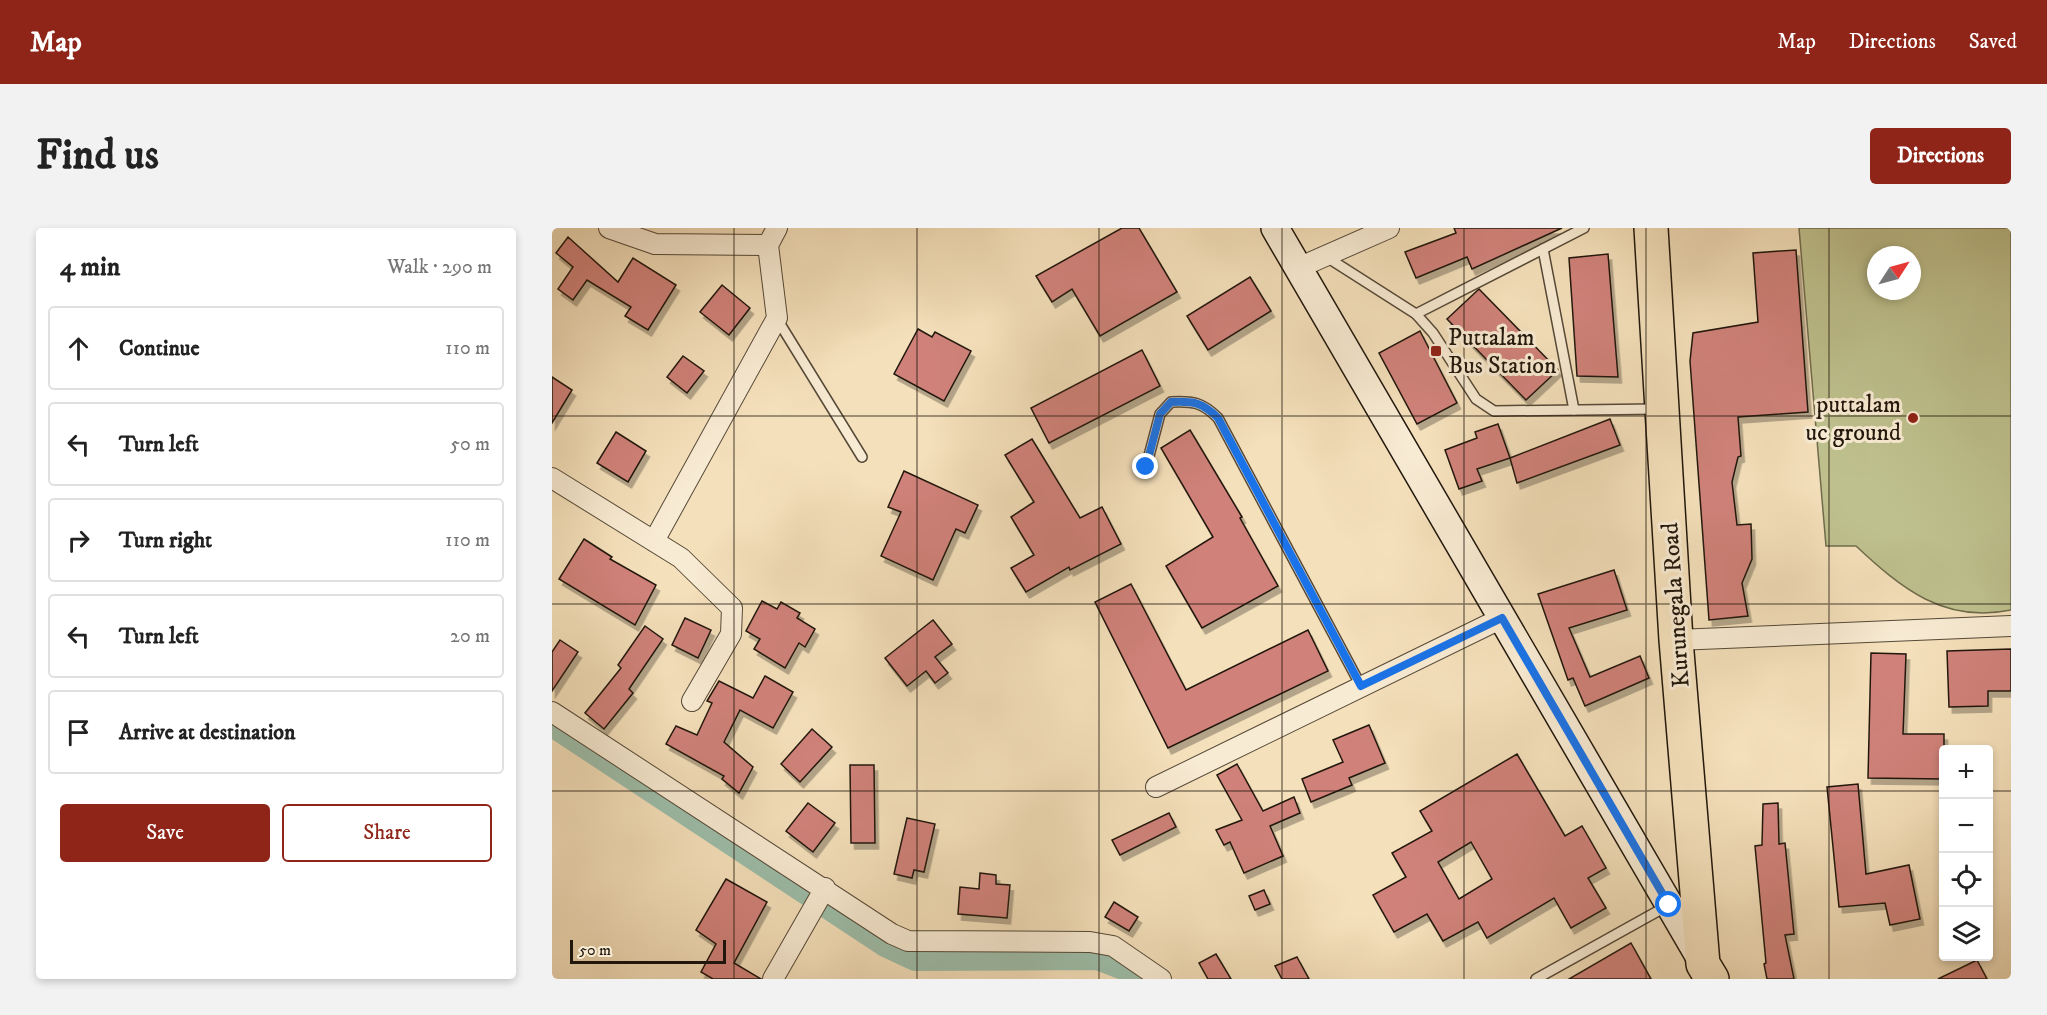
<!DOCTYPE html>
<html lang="en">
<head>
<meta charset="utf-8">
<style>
  :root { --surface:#fff; --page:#f2f2f2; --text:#222; --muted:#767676; --line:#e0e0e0; --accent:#8f2418 }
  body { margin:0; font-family:"IM FELL DW Pica",serif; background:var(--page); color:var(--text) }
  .controls { position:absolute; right:18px; bottom:18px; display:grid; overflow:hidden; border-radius:6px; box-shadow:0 3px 9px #0003 }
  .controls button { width:54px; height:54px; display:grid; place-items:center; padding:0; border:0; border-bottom:2px solid var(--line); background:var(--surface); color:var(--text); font:30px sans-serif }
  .compass { position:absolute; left:1315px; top:18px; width:54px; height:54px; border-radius:50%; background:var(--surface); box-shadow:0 3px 9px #0003; rotate:54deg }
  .scale { position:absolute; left:18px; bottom:15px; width:156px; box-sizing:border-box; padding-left:6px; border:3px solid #21170c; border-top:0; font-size:16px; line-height:21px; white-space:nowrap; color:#21170c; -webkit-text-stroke:4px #f8ebd3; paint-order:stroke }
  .stop { position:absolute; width:18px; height:18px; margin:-14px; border:4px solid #1a73e8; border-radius:50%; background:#fff }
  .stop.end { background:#1a73e8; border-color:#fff; box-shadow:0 2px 6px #0008 }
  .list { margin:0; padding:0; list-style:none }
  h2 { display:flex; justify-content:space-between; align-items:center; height:78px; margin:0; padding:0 24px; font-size:26px }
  h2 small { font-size:20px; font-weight:400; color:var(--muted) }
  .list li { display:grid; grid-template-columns:39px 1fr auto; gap:18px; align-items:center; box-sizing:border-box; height:84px; margin:0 12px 12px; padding:0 12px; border:2px solid var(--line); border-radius:6px }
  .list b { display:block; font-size:22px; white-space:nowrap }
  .list em { font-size:20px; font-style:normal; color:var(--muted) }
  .actions { display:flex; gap:12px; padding:18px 24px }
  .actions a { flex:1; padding:14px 0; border:2px solid var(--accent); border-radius:6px; text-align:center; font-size:21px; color:var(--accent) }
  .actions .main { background:var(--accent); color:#fff }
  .icon { flex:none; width:33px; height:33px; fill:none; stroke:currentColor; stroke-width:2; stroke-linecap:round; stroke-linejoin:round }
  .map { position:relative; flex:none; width:1459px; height:751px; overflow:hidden; border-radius:6px }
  header { display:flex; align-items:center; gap:36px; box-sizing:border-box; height:84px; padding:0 30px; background:var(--accent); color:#fff }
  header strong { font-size:28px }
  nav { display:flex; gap:33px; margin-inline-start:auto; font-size:21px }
  .intro { display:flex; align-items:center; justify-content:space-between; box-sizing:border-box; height:144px; padding:0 36px }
  h1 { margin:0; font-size:42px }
  .button { padding:15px 27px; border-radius:6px; background:var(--accent); color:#fff; font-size:21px; font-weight:700 }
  main { display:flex; gap:36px; padding:0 36px }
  aside { flex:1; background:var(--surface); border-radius:6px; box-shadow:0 3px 9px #0003 }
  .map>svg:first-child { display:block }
  .green { fill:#bec18e; stroke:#706c4d; stroke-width:1.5; fill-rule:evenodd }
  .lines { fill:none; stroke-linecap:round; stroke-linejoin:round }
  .canal { stroke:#9dbeaa; stroke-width:22 }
  .building { fill:#d0827a; stroke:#21170c; stroke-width:1.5; fill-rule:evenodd; filter:url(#shadow) }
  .lane-casing { stroke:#564938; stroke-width:12 }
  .street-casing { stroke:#564938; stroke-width:22 }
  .secondary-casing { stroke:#21170c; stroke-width:30 }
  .highway-casing { stroke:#21170c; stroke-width:36 }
  .lane { stroke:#f8ebd3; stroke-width:9 }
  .street { stroke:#f8ebd3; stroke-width:20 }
  .secondary { stroke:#f8ebd3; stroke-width:27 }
  .highway { stroke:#f4e0bb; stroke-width:33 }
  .route { stroke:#1a73e8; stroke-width:8 }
  .grid { fill:none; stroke:#21170c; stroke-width:1.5; stroke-opacity:0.55 }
  .poi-dot { fill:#8f2418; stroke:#f8ebd3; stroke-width:2 }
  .labels { text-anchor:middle; stroke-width:6; stroke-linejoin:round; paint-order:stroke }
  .poi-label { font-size:24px; fill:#21170c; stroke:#f8ebd3; text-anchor:start }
  .street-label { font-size:24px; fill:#21170c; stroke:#f8ebd3 }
</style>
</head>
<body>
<header>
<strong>Map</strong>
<nav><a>Map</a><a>Directions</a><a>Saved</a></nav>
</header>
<div class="intro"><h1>Find us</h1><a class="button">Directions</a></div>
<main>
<aside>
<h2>4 min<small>Walk · 290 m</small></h2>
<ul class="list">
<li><svg class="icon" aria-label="ahead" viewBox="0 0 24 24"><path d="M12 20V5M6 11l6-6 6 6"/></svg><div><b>Continue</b></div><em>110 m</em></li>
<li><svg class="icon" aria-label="left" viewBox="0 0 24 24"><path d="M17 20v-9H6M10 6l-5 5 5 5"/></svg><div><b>Turn left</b></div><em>50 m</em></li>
<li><svg class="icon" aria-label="right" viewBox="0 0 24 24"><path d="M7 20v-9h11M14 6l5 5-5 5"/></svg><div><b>Turn right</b></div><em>110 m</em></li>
<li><svg class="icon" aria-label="left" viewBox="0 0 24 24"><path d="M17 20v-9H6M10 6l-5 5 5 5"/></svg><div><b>Turn left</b></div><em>20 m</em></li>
<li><svg class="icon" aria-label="arrive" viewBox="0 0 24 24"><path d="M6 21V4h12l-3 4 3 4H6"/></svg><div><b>Arrive at destination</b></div></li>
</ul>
<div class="actions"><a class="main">Save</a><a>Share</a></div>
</aside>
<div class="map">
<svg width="1459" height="751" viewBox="0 0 1459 751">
  <defs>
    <filter id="shadow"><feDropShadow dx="3.5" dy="6" stdDeviation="0" flood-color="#0004"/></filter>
  </defs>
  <rect width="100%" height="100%" fill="#f4e0bb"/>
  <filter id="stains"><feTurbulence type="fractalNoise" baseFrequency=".00333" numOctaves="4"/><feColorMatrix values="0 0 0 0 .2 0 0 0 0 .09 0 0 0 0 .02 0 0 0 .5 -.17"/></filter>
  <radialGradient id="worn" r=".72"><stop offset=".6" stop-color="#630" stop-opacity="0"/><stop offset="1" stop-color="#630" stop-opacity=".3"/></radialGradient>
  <path class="green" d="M1247 0H1459V382C1392 396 1349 360 1304 318H1274ZM1324 27H1360V63H1324Z"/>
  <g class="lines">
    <polyline class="canal" points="0,498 333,718 363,732 545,731 571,741 584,751"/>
  </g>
  <g class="building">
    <polygon points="570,0 587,0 625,64 548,108 520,61 500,74 484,48"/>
    <polygon points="902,0 1010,0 920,41 915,29 864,50 853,24 904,5"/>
    <polygon points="16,9 66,54 81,30 124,57 96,102 73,88 79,79 35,52 21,72 6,61 21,39 4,25"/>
    <polygon points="1244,22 1256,184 1186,189 1189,228 1186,229 1180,254 1185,297 1199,296 1200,331 1190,355 1196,388 1157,392 1138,133 1141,105 1206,94 1201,25"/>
    <polygon points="1056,26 1066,149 1025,148 1017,30"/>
    <polygon points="698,49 719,83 656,122 635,88"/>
    <polygon points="170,57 198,80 177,107 148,84"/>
    <polygon points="927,61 1006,142 974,172 895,91"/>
    <polygon points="366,101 380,109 383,104 419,123 392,173 342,146"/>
    <polygon points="868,103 905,175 865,196 827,125"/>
    <polygon points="590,122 608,158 497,215 479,180"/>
    <polygon points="131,128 152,143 135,165 115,149"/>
    <polygon points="0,149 20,162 0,195"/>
    <polygon points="1058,191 1068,217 965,255 958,230"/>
    <polygon points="946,196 958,230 925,241 930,253 907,261 893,222 925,210 923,204"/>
    <polygon points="638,202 690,289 688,290 726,358 650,400 614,338 661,309 609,220"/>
    <polygon points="64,204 94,223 76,254 45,235"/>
    <polygon points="480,211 528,290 550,279 569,316 518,342 517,339 474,364 459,340 482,327 459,289 482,274 453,227"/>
    <polygon points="352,243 426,277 413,305 404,301 381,352 329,328 349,284 336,279"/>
    <polygon points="32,311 60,329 58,331 104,357 83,397 7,351"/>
    <polygon points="1062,342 1075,382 1017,400 1038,449 1088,428 1097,450 1033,478 1021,450 1016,452 986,366"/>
    <polygon points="579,356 634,462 756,402 776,443 616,520 543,374"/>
    <polygon points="210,373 225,381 229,374 248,385 245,390 263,401 253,419 247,415 233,440 202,421 208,411 194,403"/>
    <polygon points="133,390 159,402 146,430 120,417"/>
    <polygon points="381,392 400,416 383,429 396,445 383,455 374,443 355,458 333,430"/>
    <polygon points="93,398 111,411 77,461 81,465 52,501 33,485 69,440 66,437"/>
    <polygon points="8,412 26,424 0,463 0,424"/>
    <polygon points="1459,421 1459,463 1436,463 1436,478 1397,479 1395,423"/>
    <polygon points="1319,425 1354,426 1351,506 1392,506 1392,551 1316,550"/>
    <polygon points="213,448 241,464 221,500 188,482 172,514 201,539 187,565 170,551 172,548 114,516 124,498 145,507 160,475 155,473 167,453 201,470"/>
    <polygon points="817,497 833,535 797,550 800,557 759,574 750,551 791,534 781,512"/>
    <polygon points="260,501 280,519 248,554 229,536"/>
    <path d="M965 526 1013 608 1030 598 1054 640 1036 650 1054 680 1019 700 1002 670 935 710 926 694 891 713 875 686 842 704 821 667 854 649 840 625 880 603 868 583ZM919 614 940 651 907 671 886 634Z"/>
    <polygon points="685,536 711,583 742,569 748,585 718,598 731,628 692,645 678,614 672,617 664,602 690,592 665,547"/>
    <polygon points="298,537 322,537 323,615 299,615"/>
    <polygon points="1306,556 1314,646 1357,637 1368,691 1338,697 1333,675 1287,679 1275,559"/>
    <polygon points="256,575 283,595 261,624 234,603"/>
    <polygon points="1226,575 1227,616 1233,615 1242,706 1233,707 1242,751 1215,751 1212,736 1214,735 1203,618 1210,617 1211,576"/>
    <polygon points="617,585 624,599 568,627 560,612"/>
    <polygon points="355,590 383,596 372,644 362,642 360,650 342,646"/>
    <polygon points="428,645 444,647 444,656 458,657 455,690 406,686 408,659 427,661"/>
    <polygon points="174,651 215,674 182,735 209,751 161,751 149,744 164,716 144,702"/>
    <polygon points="712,662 718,676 703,682 697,668"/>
    <polygon points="562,674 586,689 577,703 553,689"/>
    <polygon points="1079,715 1099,751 1017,751"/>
    <polygon points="664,726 679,751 656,751 647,735"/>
    <polygon points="745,729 757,751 730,751 723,738"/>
    <polygon points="1425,732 1435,751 1386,751"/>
  </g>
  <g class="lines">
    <defs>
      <g id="lane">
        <polyline points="991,21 1022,182"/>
        <polyline points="773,28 864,86 881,105 924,171 942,183 1104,181"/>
        <polyline points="864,86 1032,0"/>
        <polyline points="225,91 310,229"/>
        <path d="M594 239 608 186 619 174C641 173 650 174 666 190L809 458"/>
        <polyline points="984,751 1115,678"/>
      </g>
      <g id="street">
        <polyline points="57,0 103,16 216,17"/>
        <polyline points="746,40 837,0"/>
        <polyline points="0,250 129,330 180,380 179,406 140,473"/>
        <polyline points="102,313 225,90 216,17 225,0"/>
        <polyline points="1124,412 1459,398"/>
        <polyline points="0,484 340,706 356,713 538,714 561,718 609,751"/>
        <polyline points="604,559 950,390"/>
        <polyline points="221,751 273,660"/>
      </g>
      <polyline id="secondary" points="723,0 1150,733"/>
      <polyline id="highway" points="1099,0 1124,412 1151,736 1160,751"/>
    </defs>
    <use href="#lane" class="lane-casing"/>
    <use href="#street" class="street-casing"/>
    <use href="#secondary" class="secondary-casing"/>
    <use href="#highway" class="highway-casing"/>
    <use href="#lane" class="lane"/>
    <use href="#street" class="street"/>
    <use href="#secondary" class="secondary"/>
    <use href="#highway" class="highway"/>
  </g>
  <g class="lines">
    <path class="route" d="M594 239 608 186 619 174C641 173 650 174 666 190L809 458 950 390 1117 677"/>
  </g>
  <path class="grid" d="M182 0V751M365 0V751M547 0V751M730 0V751M912 0V751M1094 0V751M1277 0V751M0 188H1459M0 376H1459M0 563H1392M1436 563H1459"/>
  <g class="poi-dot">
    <rect x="878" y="117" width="12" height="12" rx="3"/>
    <circle cx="1361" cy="190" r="6"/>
  </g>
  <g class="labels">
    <g class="poi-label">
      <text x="896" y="117">Puttalam<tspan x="896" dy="28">Bus Station</tspan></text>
      <text x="1349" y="184" text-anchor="end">puttalam<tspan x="1349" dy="28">uc ground</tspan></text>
    </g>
    <g class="street-label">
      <text transform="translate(1123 377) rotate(-94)" y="8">Kurunegala Road</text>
    </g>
  </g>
  <rect width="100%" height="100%" filter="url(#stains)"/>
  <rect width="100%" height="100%" fill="url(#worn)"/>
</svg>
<div class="controls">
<button>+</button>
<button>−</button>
<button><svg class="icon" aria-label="locate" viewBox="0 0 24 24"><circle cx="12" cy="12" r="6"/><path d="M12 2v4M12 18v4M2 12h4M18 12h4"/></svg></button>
<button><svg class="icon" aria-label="layers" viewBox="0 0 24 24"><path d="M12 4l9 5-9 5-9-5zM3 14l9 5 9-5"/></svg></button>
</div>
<svg class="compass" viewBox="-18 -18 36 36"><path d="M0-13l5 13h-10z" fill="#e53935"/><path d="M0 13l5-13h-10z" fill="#767676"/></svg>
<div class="scale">50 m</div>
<div class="stop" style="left:1117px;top:677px"></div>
<div class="stop end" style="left:594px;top:239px"></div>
</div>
</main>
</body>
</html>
